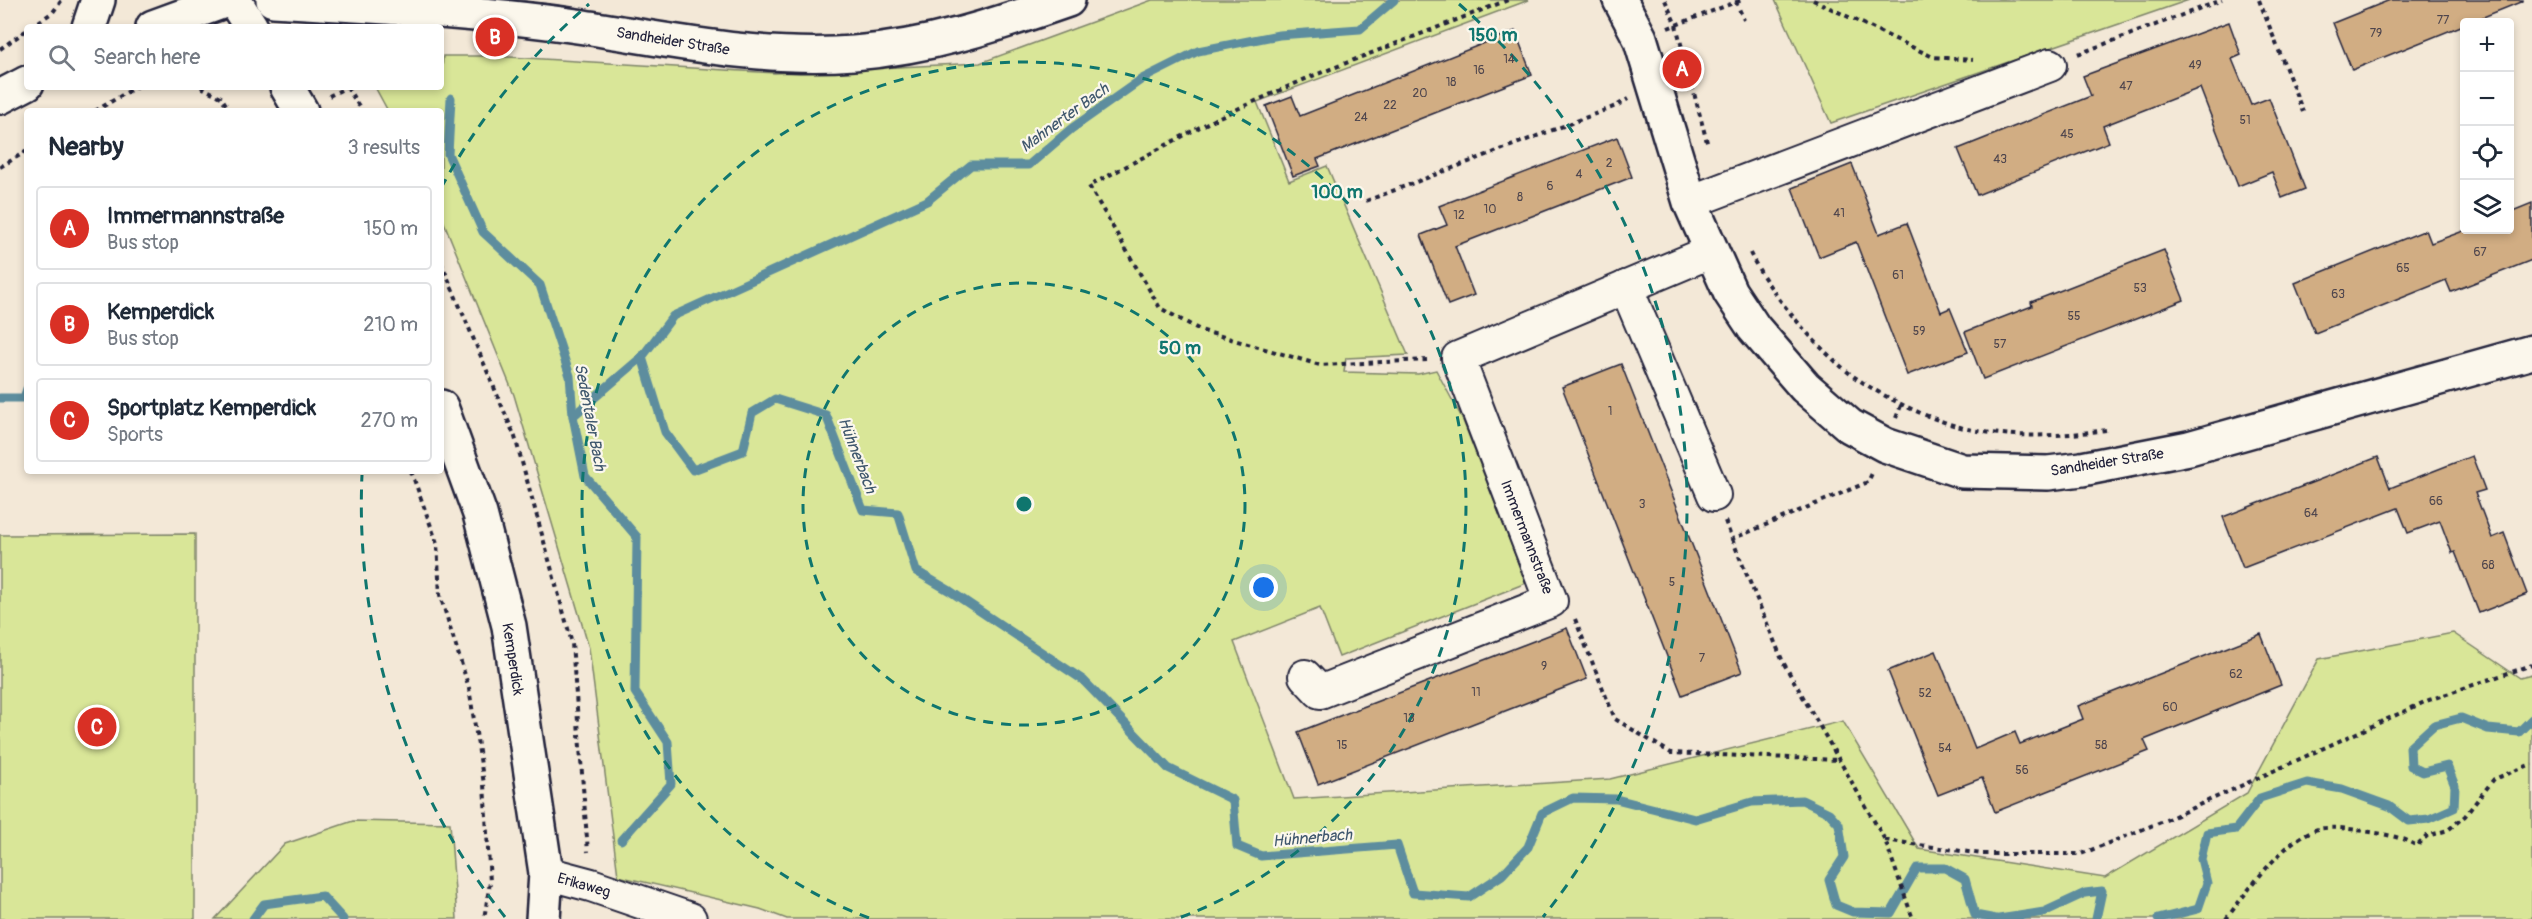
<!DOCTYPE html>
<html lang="en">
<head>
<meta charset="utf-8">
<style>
  :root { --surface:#fff; --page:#f2f2f3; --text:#1f2937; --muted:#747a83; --line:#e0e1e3; --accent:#d93025 }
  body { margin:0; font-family:Pangolin,sans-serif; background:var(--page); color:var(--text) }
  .controls { position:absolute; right:18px; top:18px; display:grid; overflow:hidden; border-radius:6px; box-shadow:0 3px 9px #0003 }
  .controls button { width:54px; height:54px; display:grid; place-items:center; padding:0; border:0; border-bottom:2px solid var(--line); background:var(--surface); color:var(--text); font:30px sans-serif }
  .you { position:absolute; left:1264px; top:588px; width:21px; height:21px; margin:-15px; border:4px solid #fff; border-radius:50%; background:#1a73e8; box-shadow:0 0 0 9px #1a73e833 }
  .badge { display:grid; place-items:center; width:39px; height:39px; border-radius:50%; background:var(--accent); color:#fff; font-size:20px; font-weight:700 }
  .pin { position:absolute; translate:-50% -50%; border:3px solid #fff; box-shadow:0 2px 6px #0006 }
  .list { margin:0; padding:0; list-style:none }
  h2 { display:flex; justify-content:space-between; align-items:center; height:78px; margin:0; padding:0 24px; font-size:26px }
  h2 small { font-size:20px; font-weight:400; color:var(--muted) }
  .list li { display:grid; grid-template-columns:39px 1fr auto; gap:18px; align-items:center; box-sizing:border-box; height:84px; margin:0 12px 12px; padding:0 12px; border:2px solid var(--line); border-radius:6px }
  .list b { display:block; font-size:22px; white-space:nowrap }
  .list p { margin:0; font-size:20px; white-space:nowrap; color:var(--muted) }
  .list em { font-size:20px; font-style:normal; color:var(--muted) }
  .icon { flex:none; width:33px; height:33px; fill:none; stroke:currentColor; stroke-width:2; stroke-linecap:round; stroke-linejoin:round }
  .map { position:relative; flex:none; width:2532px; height:919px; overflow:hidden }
  .search { position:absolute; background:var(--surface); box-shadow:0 3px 9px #0003; left:24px; top:24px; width:420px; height:66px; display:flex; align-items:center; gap:15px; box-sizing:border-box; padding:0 21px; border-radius:6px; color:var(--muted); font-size:22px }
  .panel { position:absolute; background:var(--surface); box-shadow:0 3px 9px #0003; left:24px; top:108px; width:420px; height:366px; border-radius:6px }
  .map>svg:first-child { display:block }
  .green { fill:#d9e698; stroke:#7e846a; stroke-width:1.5 }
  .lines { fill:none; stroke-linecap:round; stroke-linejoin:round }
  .stream { stroke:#5d8d9e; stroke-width:9 }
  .building { fill:#d1ad83; stroke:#22223b; stroke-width:1.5 }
  .street-casing { stroke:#22223b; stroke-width:36 }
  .secondary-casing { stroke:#22223b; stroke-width:38 }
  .path { stroke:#22223b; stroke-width:4; stroke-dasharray:4.5 4.5; stroke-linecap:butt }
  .street { stroke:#fbf7ec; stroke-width:32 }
  .secondary { stroke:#fbf7ec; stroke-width:33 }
  .ring { fill:none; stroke:#0f766e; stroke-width:3; stroke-dasharray:10 8 }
  .labels { text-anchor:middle; stroke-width:4.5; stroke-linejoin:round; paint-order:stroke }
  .number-label { font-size:12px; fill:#4e454d }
  .street-label { font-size:15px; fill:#22223b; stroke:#fbf7ec }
  .water-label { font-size:16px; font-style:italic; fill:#3f576d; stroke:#fbf7ec }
  .centre { fill:#0f766e; stroke:#fbf7ec; stroke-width:3 }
  .ring-label { font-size:18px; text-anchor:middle; font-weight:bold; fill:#0f766e; stroke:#fbf7ec; stroke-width:4.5; stroke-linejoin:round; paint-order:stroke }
</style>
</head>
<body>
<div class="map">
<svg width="2532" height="919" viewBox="0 0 2532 919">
  <rect width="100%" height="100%" fill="#f3e8d7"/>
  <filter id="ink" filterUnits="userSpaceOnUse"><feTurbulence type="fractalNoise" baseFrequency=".0167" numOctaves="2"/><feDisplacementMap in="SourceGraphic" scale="12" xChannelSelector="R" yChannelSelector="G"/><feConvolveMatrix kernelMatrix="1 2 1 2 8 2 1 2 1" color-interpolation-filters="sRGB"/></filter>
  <g filter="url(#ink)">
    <g class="green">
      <polygon points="1152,0 1529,0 1257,102 1289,181 1327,166 1408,355 1346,358 1344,372 1418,374 1436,370 1462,418 1526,583 1339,657 1320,608 1234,642 1294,799 1610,779 1843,721 1919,849 2105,878 2247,793 2319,659 2453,633 2520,678 2532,675 2532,919 787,919 760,909 618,876 589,648 514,395 441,215 441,111 388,111 375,87 441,87 443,56 491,56 775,73 980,63"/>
      <polygon points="1775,0 2189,0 1831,123"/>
      <polygon points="195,534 195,919 0,919 0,535"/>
      <polygon points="353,821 450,823 457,919 215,919 285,844"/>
    </g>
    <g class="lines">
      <g class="stream">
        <polyline points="451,98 448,154 483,232 540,285 570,376 573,416 585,476 637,537 635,692 668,742 671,784 621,840"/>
        <polyline points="642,357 673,316 927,201 971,165 1029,165 1071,129 1142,79 1198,51 1279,35 1360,29 1394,0"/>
        <polyline points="0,398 24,398 27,389"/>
        <polyline points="573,416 642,357 665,432 693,470 743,451 752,413 775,399 826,415 863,510 898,513 916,571 950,591 1083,680 1168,768 1233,800 1237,846 1261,856 1397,845 1413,893 1469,897 1502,875 1528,847 1542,813 1573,798 1616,799 1695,819 1752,802 1802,800 1829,813 1839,824 1844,857 1829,880 1836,905 1853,912 1891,913 1917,868 1945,868 1965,879 1975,915 1996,919"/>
        <polyline points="253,919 264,904 322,896 343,919"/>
        <polyline points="1999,919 2044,912 2085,893 2102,891 2096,919"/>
        <polyline points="2158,919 2198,909 2207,883 2201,859 2207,833 2236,829 2260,798 2307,783 2342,789 2389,806 2409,821 2429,819 2454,808 2455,786 2447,766 2423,772 2411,766 2410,747 2434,725 2461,718 2488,729 2519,732 2532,719"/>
      </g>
    </g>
    <g class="building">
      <polygon points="2390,0 2523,0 2523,1 2352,70 2333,23"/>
      <polygon points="2229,22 2241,55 2232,59 2251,105 2269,98 2305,189 2282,198 2272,172 2238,186 2200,88 2103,126 2109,142 1977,195 1958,149 2091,96 2083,76"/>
      <polygon points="1515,31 1532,75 1317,159 1320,166 1293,176 1266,106 1292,96 1300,116"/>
      <polygon points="1617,137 1632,177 1455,246 1474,295 1448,305 1421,235 1447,225 1439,206"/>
      <polygon points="1852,164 1879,234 1907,223 1941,312 1950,308 1968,352 1907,375 1856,242 1819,257 1792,188"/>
      <polygon points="2532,203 2532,260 2451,292 2446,280 2315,333 2295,283 2426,230 2431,243 2466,230 2510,230 2510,212"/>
      <polygon points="2164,250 2184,300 1983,379 1965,332 2032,306 2031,302"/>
      <polygon points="1621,364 1742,672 1682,695 1562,387"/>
      <polygon points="2472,456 2485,490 2475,493 2492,538 2504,533 2527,594 2479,613 2455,552 2452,553 2440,521 2408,533 2398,508 2243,568 2223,517 2378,457 2390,488"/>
      <polygon points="1567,628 1587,679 1318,784 1298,732"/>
      <polygon points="2261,634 2281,685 2144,740 2149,751 1995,812 1982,778 1938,795 1888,671 1936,651 1975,749 2015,732 2020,744 2050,732 2083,719 2078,706"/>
    </g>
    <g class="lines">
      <defs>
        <g id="street">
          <polyline points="1690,202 2050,65"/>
          <polyline points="1626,287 1714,495"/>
          <polyline points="1305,676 1320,692 1551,601 1458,358 1710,252"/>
          <polyline points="546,873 591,885 690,919"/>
        </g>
        <g id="secondary">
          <polyline points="234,0 251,27"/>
          <path d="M273 0C377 6 481 12 584 27 674 41 762 60 854 53 930 47 996 25 1068 0"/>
          <polyline points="1620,0 1640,38 1690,202 1730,292 1754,328 1805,387 1850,426 1885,445 1962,471 2048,473 2082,469 2189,448 2532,352"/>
          <polyline points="89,27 98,0"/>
          <polyline points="153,27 227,0"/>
          <polyline points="287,87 301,111"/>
          <polyline points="0,97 27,83"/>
          <polyline points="441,407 480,514 509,626 546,873 543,919"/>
        </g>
      </defs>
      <use href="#street" class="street-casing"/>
      <use href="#secondary" class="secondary-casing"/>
      <g class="path">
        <polyline points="1665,0 1676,25 1708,146"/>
        <polyline points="1813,0 1933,57 1973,60"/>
        <polyline points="2259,0 2303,112"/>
        <polyline points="1736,2 1743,0"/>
        <polyline points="31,27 53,12 62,0"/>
        <polyline points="1668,28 1736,2 1744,20"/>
        <polyline points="0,49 27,30"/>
        <polyline points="2078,54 2222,0"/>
        <polyline points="201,87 221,97 230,111"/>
        <polyline points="347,87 362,111"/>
        <polyline points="329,96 347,87"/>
        <polyline points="95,111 136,87"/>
        <polyline points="0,167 27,151"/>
        <polyline points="1366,201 1616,106 1628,99"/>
        <path d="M1750 253C1768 291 1821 354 1856 378 1888 400 1940 425 1978 431 2021 438 2064 436 2106 430"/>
        <polyline points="441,262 515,437 572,643 588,852"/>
        <polyline points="1427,360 1320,365 1200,330 1160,308 1089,186 1217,118 1310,77 1508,0"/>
        <polyline points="1896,418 1902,403"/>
        <polyline points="411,471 437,543 440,595 469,688 484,784 490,882 484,919"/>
        <polyline points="1725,521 1732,539 1868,482 1873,471"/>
        <polyline points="1732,539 1783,662 1885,840 1913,919"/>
        <polyline points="1575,619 1615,719 1671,753 1839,760"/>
        <polyline points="1885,840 1982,854 2081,854 2166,820 2429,700 2532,665"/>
        <path d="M2226 919C2247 892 2284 838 2318 829 2333 826 2349 829 2364 831 2383 834 2400 836 2417 846L2427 836 2448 830 2465 816 2494 779 2532 764"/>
      </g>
      <use href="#street" class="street"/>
      <use href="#secondary" class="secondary"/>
    </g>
  </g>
  <g class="ring">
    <circle cx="1024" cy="504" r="221"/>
    <path d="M869 918A442 442 0 1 1 1179 918"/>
    <path d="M505 917A663 663 0 0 1 362 475M441 188A663 663 0 0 1 589 4M1459 4A663 663 0 0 1 1543 917"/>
  </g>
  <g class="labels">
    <g class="number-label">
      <text x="2443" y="24">77</text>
      <text x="2376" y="37">79</text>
      <text x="1509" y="63">14</text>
      <text x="2195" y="69">49</text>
      <text x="1479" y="74">16</text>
      <text x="1451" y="86">18</text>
      <text x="2126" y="90">47</text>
      <text x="1420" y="97">20</text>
      <text x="1390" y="109">22</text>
      <text x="1361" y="121">24</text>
      <text x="2245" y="124">51</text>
      <text x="2067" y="138">45</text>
      <text x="2000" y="163">43</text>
      <text x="1609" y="167">2</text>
      <text x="1579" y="178">4</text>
      <text x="1550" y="190">6</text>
      <text x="1520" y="201">8</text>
      <text x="1490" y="213">10</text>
      <text x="1839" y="217">41</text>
      <text x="1459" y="219">12</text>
      <text x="2480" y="256">67</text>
      <text x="2403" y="272">65</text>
      <text x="1898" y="279">61</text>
      <text x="2140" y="292">53</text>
      <text x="2338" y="298">63</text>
      <text x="2074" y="320">55</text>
      <text x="1919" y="335">59</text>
      <text x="2000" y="348">57</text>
      <text x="1610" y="415">1</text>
      <text x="2436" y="505">66</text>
      <text x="1642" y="508">3</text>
      <text x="2311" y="517">64</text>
      <text x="2488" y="569">68</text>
      <text x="1672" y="586">5</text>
      <text x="1702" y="662">7</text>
      <text x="1544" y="670">9</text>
      <text x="2236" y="678">62</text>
      <text x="1476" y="696">11</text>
      <text x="1925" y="697">52</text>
      <text x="2170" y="711">60</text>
      <text x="1409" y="722">13</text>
      <text x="1342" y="749">15</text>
      <text x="2101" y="749">58</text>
      <text x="1945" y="752">54</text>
      <text x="2022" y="774">56</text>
    </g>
    <g class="street-label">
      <text transform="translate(673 41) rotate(9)" y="5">Sandheider Straße</text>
      <text transform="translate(2107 462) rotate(-9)" y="5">Sandheider Straße</text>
      <text transform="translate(1527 537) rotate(69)" y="5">Immermannstraße</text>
      <text transform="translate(513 659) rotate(81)" y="5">Kemperdick</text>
      <text transform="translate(584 885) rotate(16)" y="5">Erikaweg</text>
    </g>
    <g class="water-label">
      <text transform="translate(1064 117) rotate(-36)" y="6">Mahnerter Bach</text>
      <text transform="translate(591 417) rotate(79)" y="6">Sedentaler Bach</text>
      <text transform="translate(858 455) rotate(69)" y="6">Hühnerbach</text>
      <text transform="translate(1312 837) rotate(-5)" y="6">Hühnerbach</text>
    </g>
  </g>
  <circle cx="1024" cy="504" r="9" class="centre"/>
  <g class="ring-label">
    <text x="1493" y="41">150 m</text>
    <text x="1337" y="198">100 m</text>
    <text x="1180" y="354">50 m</text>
  </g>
</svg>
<div class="controls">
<button>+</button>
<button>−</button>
<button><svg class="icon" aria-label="locate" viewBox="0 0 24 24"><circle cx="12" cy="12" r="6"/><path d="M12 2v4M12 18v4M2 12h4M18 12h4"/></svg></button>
<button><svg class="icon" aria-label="layers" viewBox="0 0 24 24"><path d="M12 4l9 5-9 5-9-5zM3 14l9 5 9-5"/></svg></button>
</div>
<div class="you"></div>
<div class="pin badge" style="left:1682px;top:69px">A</div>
<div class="pin badge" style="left:495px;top:37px">B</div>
<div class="pin badge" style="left:97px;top:727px">C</div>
<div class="search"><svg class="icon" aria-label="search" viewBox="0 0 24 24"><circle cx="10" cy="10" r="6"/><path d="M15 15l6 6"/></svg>Search here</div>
<section class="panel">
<h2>Nearby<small>3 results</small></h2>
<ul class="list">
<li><span class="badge">A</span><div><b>Immermannstraße</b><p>Bus stop</p></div><em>150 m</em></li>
<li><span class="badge">B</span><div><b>Kemperdick</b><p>Bus stop</p></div><em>210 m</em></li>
<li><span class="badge">C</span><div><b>Sportplatz Kemperdick</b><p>Sports</p></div><em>270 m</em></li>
</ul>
</section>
</div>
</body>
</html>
